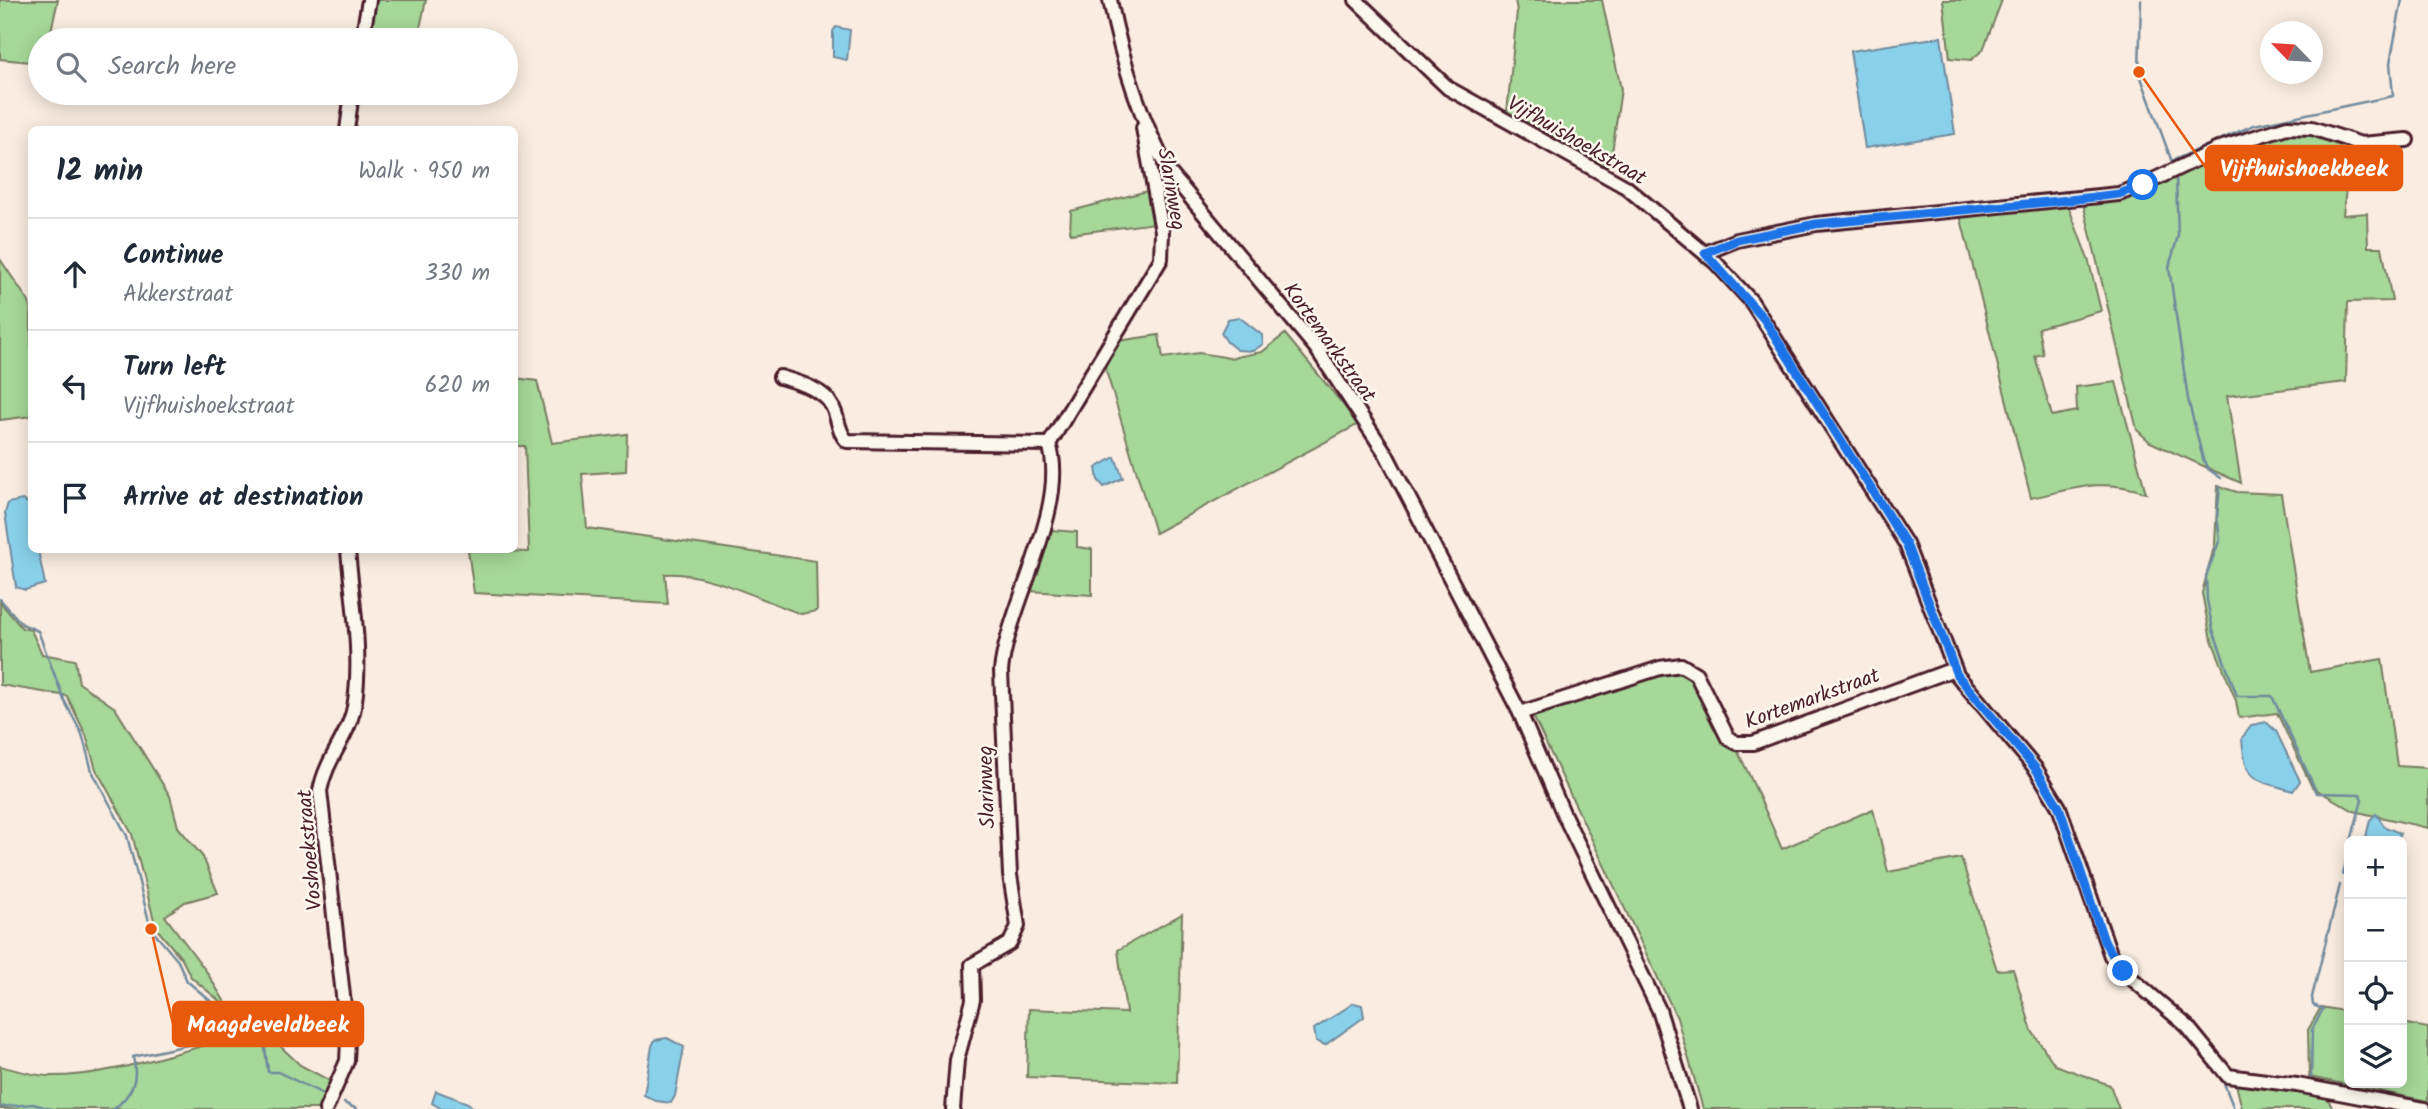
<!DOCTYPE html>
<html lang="en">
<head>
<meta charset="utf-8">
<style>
  :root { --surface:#fff; --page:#f6f6f7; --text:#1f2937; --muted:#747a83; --line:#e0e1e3 }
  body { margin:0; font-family:Kalam,sans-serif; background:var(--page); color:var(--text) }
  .controls { position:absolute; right:21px; bottom:21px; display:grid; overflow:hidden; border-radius:10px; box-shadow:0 4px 18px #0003 }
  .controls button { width:63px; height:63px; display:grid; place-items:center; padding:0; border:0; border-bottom:2px solid var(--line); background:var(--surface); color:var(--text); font:35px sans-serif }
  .compass { position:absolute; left:2260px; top:21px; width:63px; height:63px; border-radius:50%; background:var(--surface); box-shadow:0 4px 18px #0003; rotate:295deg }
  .stop { position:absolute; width:21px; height:21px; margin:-16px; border:5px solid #1a73e8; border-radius:50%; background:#fff }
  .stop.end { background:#1a73e8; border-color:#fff; box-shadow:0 2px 7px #0008 }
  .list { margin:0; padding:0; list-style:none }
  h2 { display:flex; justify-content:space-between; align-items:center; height:91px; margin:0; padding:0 28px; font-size:30px }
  h2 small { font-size:23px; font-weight:400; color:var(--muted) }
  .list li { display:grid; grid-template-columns:46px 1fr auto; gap:21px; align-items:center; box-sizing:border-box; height:112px; padding:0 28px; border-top:2px solid var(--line) }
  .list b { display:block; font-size:26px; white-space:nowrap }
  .list p { margin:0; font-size:23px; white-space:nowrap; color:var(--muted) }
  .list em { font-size:23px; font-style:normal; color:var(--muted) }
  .icon { flex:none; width:38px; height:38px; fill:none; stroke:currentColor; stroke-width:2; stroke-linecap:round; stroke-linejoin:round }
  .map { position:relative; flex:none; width:2428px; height:1109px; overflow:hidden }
  .search { position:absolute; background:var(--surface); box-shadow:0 4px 18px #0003; left:28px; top:28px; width:490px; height:77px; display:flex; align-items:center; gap:18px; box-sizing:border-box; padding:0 24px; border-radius:38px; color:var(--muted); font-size:26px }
  .panel { position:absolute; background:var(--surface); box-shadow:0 4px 18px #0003; left:28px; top:126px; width:490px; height:427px; border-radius:10px }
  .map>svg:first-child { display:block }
  .green { fill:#a6d899; stroke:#787c62; stroke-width:2 }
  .water { fill:#89d1eb; stroke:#708a9e; stroke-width:2 }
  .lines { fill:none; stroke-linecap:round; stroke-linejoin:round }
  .stream { stroke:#708a9e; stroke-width:2.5 }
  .minor-casing { stroke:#4a1f2b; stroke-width:18 }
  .minor { stroke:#fbf7ec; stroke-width:12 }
  .route { stroke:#1a73e8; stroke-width:9 }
  .labels { text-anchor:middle; stroke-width:5; stroke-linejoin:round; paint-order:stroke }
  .street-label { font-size:21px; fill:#4a1f2b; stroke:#fbf7ec }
  .leader { fill:none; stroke:#e8590c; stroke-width:2.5 }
  .callout-dot { fill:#e8590c; stroke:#fbf7ec; stroke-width:2.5 }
  .callout { fill:#e8590c; stroke:#e8590c; stroke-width:2.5 }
  .callout-label { font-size:23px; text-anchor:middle; font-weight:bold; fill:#fff }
</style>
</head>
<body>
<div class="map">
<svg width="2428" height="1109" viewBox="0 0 2428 1109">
  <rect width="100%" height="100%" fill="#faece0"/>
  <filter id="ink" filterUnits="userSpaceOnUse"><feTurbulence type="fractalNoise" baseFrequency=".0143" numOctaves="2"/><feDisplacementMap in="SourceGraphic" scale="14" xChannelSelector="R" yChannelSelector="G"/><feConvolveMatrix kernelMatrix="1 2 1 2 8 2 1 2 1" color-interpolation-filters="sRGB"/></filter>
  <g filter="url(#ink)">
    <g class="green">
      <polygon points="0,0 58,0 51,31 122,40 40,40 40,63 0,59"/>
      <polygon points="372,0 426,0 419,33 368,26"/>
      <polygon points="1515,0 1602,0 1621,89 1611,160 1607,167 1507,113 1517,11"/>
      <polygon points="1943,0 2002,0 1983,50 1971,60 1950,58"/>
      <polygon points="2287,129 2314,133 2351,145 2343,215 2367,213 2368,247 2382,247 2392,301 2348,302 2346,382 2227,396 2241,483 2150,442 2137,430 2083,203"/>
      <polygon points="1151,190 1156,223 1070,234 1071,211"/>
      <path d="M2058 205 2069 208 2089 262 2101 311 2038 328 2043 354 2035 356 2052 416 2077 411 2076 387 2116 382 2146 493C2103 477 2074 489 2031 498L1960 215Z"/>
      <polygon points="0,259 29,302 31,316 31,416 0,420"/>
      <polygon points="1285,334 1359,424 1155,533 1104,364 1118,341 1159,335 1163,358 1199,353 1231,358 1262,352"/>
      <path d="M515 378 537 381 552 443 627 434 626 471 582 474 587 528 816 561 817 611 801 614C762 600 706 571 665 574L668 604 474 593 468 550 529 552 525 446H515Z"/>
      <polygon points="2218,486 2237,492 2281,494 2310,672 2382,659 2397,766 2428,768 2428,828 2354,811 2312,787 2277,713 2239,718 2236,701 2210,635 2202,593 2215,543"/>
      <polygon points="1050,530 1077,532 1077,547 1092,549 1092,595 1029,591"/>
      <path d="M0 602 22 628 31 630 42 654 75 660 79 683 115 708 170 796 178 827 203 857 218 893 185 902 165 916 206 971 228 1007 241 1009 300 1065 334 1083 324 1109H0V1066C15 1070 32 1075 48 1076 104 1077 163 1056 217 1042L228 1008 191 977 182 959 156 928 132 834 96 769 86 735 67 696 0 685Z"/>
      <path d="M1678 671C1719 694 1762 804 1782 849L1873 809 1888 872 1961 858 1997 970 2013 969 2032 1031 2055 1065 2110 1085 2119 1109H1703L1677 1018 1532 714Z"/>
      <polygon points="1182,914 1177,1083 1027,1077 1029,1009 1126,1013 1118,950"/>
      <polygon points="2321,1007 2349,1012 2349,1083 2402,1083 2402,1023 2428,1028 2428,1101 2309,1077 2308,1030"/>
      <polygon points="2236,1084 2266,1084 2326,1096 2333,1109 2242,1109"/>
    </g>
    <g class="water">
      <polygon points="836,27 850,30 847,60 833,57 833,31"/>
      <polygon points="1941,37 1955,134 1865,148 1850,51"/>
      <polygon points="1239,317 1262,335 1263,344 1253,351 1237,350 1227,342 1221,333 1228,319"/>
      <polygon points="1115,457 1123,478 1104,487 1098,480 1096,468"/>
      <polygon points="22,500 30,504 32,550 38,550 45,584 25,590 16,587 5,513 8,503"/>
      <path d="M2266 722 2276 731 2300 781 2293 791C2254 779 2245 783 2242 738L2252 725Z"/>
      <polygon points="2376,814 2385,827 2400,833 2398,841 2365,841 2370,820"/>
      <polygon points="1354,1003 1362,1005 1364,1017 1325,1045 1316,1041 1314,1029"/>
      <polygon points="667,1038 684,1047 675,1096 671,1103 656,1101 644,1095 652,1046 655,1040"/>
      <polygon points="436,1091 468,1103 474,1109 442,1109 432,1103"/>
    </g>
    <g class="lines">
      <g class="stream">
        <polyline points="2141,0 2139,72 2172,162"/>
        <polyline points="2172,161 2254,125 2393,96 2390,63 2402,0"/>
        <polyline points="2176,177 2178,236 2169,267 2188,399 2203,459 2208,469 2221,478"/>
        <polyline points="2220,487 2217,517 2220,539 2206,576 2207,600 2213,630 2237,696 2272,696 2317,793 2360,794 2362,800 2351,841"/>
        <polyline points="0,599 22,624 38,631 64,700 82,734 92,771 127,836 151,929 178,961 187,981 220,1009 212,1040 261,1043 265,1048 268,1072 278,1072 323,1094"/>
        <polyline points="2343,875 2349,849"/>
        <polyline points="2222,1078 2234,1109"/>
        <polyline points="2311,1082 2312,1030 2323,1009 2313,1005 2312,997 2340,885"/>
        <polyline points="344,1103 357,1109"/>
        <polyline points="0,1107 33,1104 52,1109"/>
        <path d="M114 1109C132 1094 139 1080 133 1057L211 1040"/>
      </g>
      <defs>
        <g id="minor">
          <path d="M1110 0C1122 61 1139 117 1169 172L1316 348 1386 454 1520 713 1564 815 1659 1010 1690 1109"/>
          <polyline points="1356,0 1448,88 1626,187 1715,262 1751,301 1906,544 1957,675 2036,769 2059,807 2111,956 2123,971 2187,1026 2228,1076 2297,1085 2424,1109"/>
          <polyline points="362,40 369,0"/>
          <polyline points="347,130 352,93"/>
          <polyline points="1705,253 1737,240 1816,224 2119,194 2143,185 2220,148 2287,127 2312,128 2361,144 2407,140"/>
          <path d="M780 377C797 382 824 389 832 406 839 418 837 431 847 441L1049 444"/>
          <polyline points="1520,713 1660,668 1681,665 1696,674 1728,738 1737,743 1753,743 1954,669"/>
          <path d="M326 1109 347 1061 348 1040 320 791C326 757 351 735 355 701 362 652 352 599 348 550"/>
          <path d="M953 1109 957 1060 973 1000 972 965 1010 943 1018 926 1010 875 1001 671C1007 607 1070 506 1049 444L1161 259 1162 231 1143 128"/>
        </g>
      </defs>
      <use href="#minor" class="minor-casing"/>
      <use href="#minor" class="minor"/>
    </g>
  </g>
  <g class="lines" filter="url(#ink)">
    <polyline class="route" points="2123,971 2104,941 2059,807 2036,769 1957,675 1906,544 1764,319 1705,253 1737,240 1816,224 2069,200 2119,194 2143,185"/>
  </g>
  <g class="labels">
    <g class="street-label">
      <text transform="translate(1577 140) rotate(30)" y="7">Vijfhuishoekstraat</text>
      <text transform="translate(1172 189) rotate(80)" y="7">Slarinweg</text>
      <text transform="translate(1330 342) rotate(54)" y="7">Kortemarkstraat</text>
      <text transform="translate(1812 698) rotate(-20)" y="7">Kortemarkstraat</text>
      <text transform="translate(986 787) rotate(-92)" y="7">Slarinweg</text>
      <text transform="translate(309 850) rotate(-95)" y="7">Voshoekstraat</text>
    </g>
  </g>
  <path class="leader" d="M2139 72L2206 168M151 929L173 1024"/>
  <g class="callout-dot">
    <circle cx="2139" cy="72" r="7"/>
    <circle cx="151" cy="929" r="7"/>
  </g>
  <g class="callout">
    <rect x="2206" y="146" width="196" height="44" rx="7"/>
    <rect x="173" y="1002" width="190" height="44" rx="7"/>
  </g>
  <g class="callout-label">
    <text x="2304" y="176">Vijfhuishoekbeek</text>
    <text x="268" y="1032">Maagdeveldbeek</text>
  </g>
</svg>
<div class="controls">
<button>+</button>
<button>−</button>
<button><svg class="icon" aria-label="locate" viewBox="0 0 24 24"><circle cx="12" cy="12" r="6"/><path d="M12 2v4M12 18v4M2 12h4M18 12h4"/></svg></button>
<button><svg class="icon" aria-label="layers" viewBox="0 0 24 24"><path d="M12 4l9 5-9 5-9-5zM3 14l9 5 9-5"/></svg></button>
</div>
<svg class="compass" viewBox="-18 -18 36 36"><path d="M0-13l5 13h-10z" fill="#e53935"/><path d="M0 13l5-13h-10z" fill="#747a83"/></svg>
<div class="stop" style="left:2143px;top:185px"></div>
<div class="stop end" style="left:2123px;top:971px"></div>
<div class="search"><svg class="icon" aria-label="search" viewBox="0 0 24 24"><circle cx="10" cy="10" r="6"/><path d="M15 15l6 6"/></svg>Search here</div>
<section class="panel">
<h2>12 min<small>Walk · 950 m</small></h2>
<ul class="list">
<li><svg class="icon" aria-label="ahead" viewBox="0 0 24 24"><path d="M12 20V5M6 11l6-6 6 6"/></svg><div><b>Continue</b><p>Akkerstraat</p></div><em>330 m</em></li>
<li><svg class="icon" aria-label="left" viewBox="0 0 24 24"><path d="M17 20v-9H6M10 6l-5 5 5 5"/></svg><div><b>Turn left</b><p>Vijfhuishoekstraat</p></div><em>620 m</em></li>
<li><svg class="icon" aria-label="arrive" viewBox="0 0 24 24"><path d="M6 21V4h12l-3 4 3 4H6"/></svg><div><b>Arrive at destination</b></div></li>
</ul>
</section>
</div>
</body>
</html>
